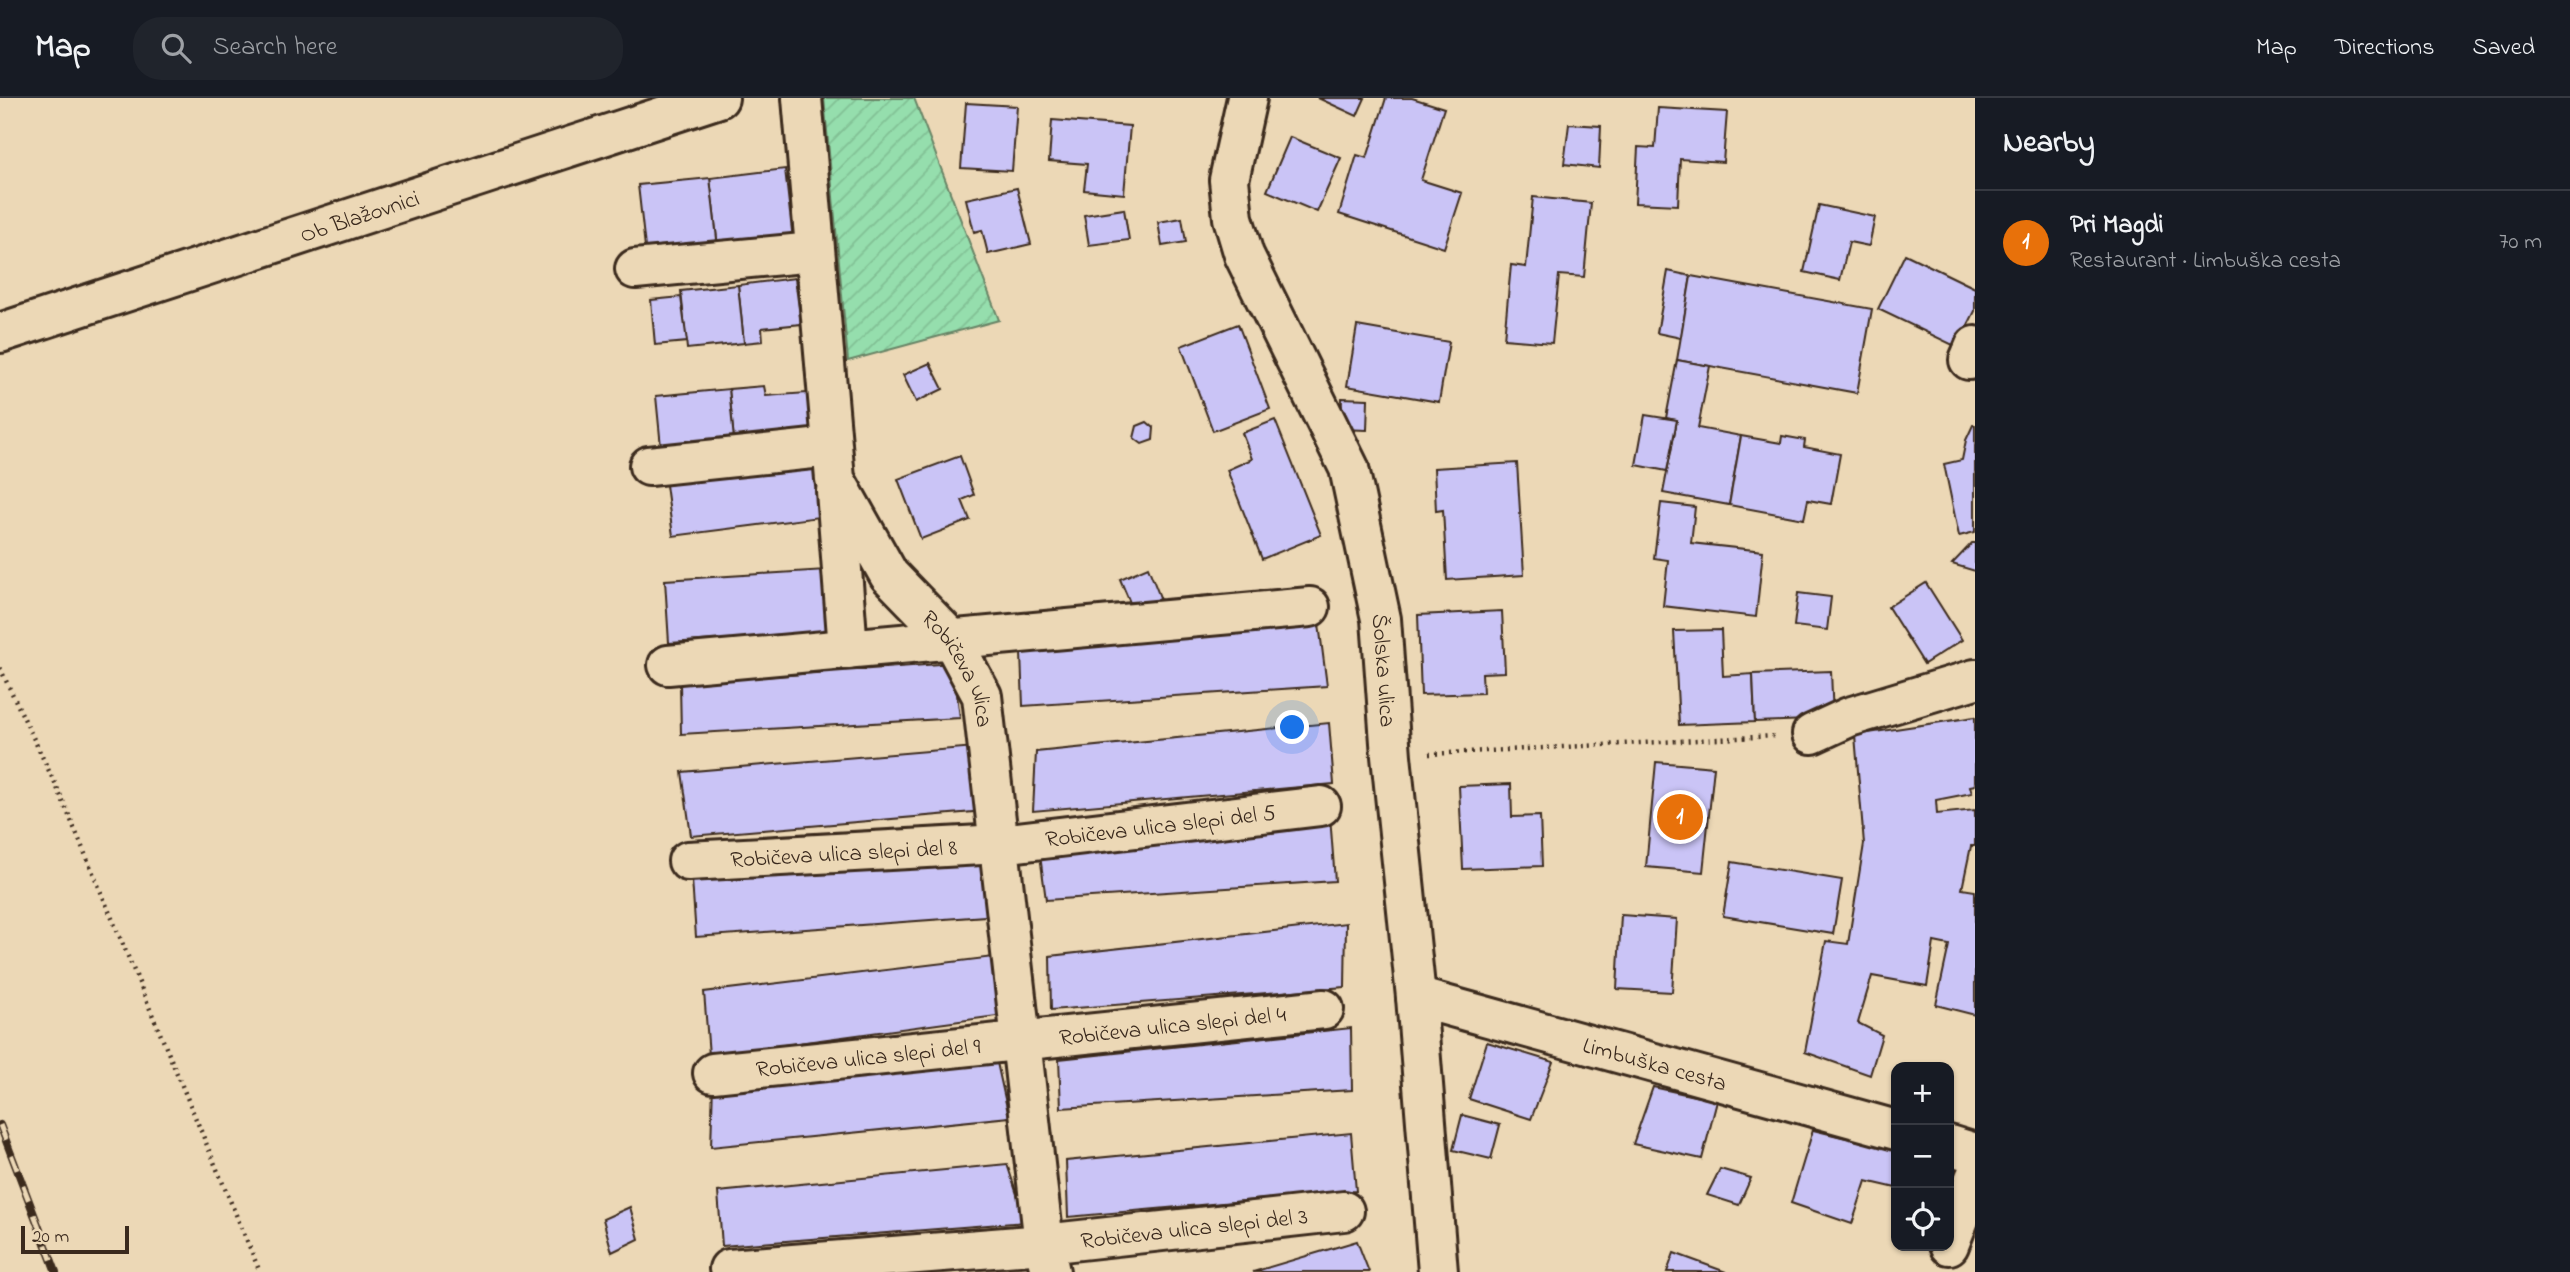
<!DOCTYPE html>
<html lang="en">
<head>
<meta charset="utf-8">
<style>
  :root { --surface:#171b24; --page:#20242c; --text:#f1f3f6; --muted:#9ea1a6; --line:#363941; --accent:#9f9995 }
  body { margin:0; font-family:"Indie Flower",sans-serif; background:var(--page); color:var(--text) }
  .controls { position:absolute; right:21px; bottom:21px; display:grid; overflow:hidden; border-radius:14px; box-shadow:0 2px 5px #0004 }
  .controls button { width:63px; height:63px; display:grid; place-items:center; padding:0; border:0; border-bottom:2px solid var(--line); background:var(--surface); color:var(--text); font:35px sans-serif }
  .scale { position:absolute; left:21px; bottom:18px; width:108px; box-sizing:border-box; padding-left:7px; border:4px solid #3b2a1e; border-top:0; font-size:19px; line-height:24px; white-space:nowrap; color:#3b2a1e; -webkit-text-stroke:5px #ecd8b6; paint-order:stroke }
  .you { position:absolute; left:1293px; top:630px; width:24px; height:24px; margin:-18px; border:5px solid #fff; border-radius:50%; background:#1a73e8; box-shadow:0 0 0 10px #1a73e833 }
  .badge { display:grid; place-items:center; width:46px; height:46px; border-radius:50%; background:var(--accent); color:#fff; font-size:23px; font-weight:700 }
  .pin { position:absolute; translate:-50% -50%; border:4px solid #fff; box-shadow:0 2px 7px #0006 }
  .list { margin:0; padding:0; list-style:none }
  h2 { display:flex; justify-content:space-between; align-items:center; height:91px; margin:0; padding:0 28px; font-size:30px }
  h2 small { font-size:23px; font-weight:400; color:var(--muted) }
  .list li { display:grid; grid-template-columns:46px 1fr auto; gap:21px; align-items:center; box-sizing:border-box; height:105px; padding:0 28px; border-top:2px solid var(--line) }
  .list b { display:block; font-size:26px; white-space:nowrap }
  .list p { margin:0; font-size:23px; white-space:nowrap; color:var(--muted) }
  .list em { font-size:23px; font-style:normal; color:var(--muted) }
  .icon { flex:none; width:38px; height:38px; fill:none; stroke:currentColor; stroke-width:2; stroke-linecap:round; stroke-linejoin:round }
  .map { position:relative; flex:none; width:1975px; height:1174px; overflow:hidden }
  header { display:flex; align-items:center; gap:42px; box-sizing:border-box; height:98px; padding:0 35px; background:var(--surface); border-bottom:2px solid var(--line) }
  header strong { font-size:33px }
  nav { display:flex; gap:38px; margin-inline-start:auto; font-size:24px }
  .search { width:490px; height:63px; background:var(--page); display:flex; align-items:center; gap:18px; box-sizing:border-box; padding:0 24px; border-radius:28px; color:var(--muted); font-size:26px }
  main { display:flex }
  aside { flex:1; background:var(--surface) }
  .map>svg:first-child { display:block }
  .garden { fill:url(#garden-furrows); stroke:#688466; stroke-width:2 }
  .building { fill:#cac4f6; stroke:#3b2a1e; stroke-width:2 }
  .lines { fill:none; stroke-linecap:round; stroke-linejoin:round }
  .minor-casing { stroke:#3b2a1e; stroke-width:44 }
  .secondary-casing { stroke:#3b2a1e; stroke-width:44 }
  .path { stroke:#3b2a1e; stroke-width:4.5; stroke-dasharray:2 5; stroke-linecap:butt }
  .minor { stroke:#ecd8b6; stroke-width:38 }
  .secondary { stroke:#ecd8b6; stroke-width:38 }
  .rail-casing { stroke:#3b2a1e; stroke-width:8 }
  .rail { stroke:#ecd8b6; stroke-width:5; stroke-dasharray:16; stroke-linecap:butt }
  .labels { text-anchor:middle; stroke-width:5; stroke-linejoin:round; paint-order:stroke }
  .street-label { font-size:23px; fill:#3b2a1e; stroke:#ecd8b6 }
</style>
</head>
<body>
<header>
<strong>Map</strong>
<div class="search"><svg class="icon" aria-label="search" viewBox="0 0 24 24"><circle cx="10" cy="10" r="6"/><path d="M15 15l6 6"/></svg>Search here</div>
<nav><a>Map</a><a>Directions</a><a>Saved</a></nav>
</header>
<main>
<div class="map">
<svg width="1975" height="1174" viewBox="0 0 1975 1174">
  <defs>
    <pattern id="garden-furrows" width="10" height="10" patternUnits="userSpaceOnUse" patternTransform="scale(1.75)"><rect width="10" height="10" fill="#95dead"/><path d="M-1 1l2-2M0 10L10 0M9 11l2-2" fill="none" stroke="#81bf94"/></pattern>
  </defs>
  <rect width="100%" height="100%" fill="#ecd8b6"/>
  <filter id="ink" filterUnits="userSpaceOnUse"><feTurbulence type="fractalNoise" baseFrequency=".0143" numOctaves="2"/><feDisplacementMap in="SourceGraphic" scale="14" xChannelSelector="R" yChannelSelector="G"/><feConvolveMatrix kernelMatrix="1 2 1 2 8 2 1 2 1" color-interpolation-filters="sRGB"/></filter>
  <g filter="url(#ink)">
    <polygon class="garden" points="824,0 914,0 999,222 848,263"/>
    <g class="building">
      <polygon points="1318,0 1365,0 1357,18"/>
      <polygon points="1386,0 1412,0 1444,10 1421,82 1462,95 1444,150 1339,116 1357,57 1367,60"/>
      <polygon points="966,5 1017,8 1012,73 961,70"/>
      <polygon points="1658,10 1727,14 1723,64 1680,61 1678,107 1635,105 1638,49 1655,50"/>
      <polygon points="1052,22 1130,28 1124,96 1084,92 1087,66 1049,63"/>
      <polygon points="1569,26 1601,28 1599,70 1564,66"/>
      <polygon points="1290,39 1341,60 1317,114 1267,93"/>
      <polygon points="785,71 793,142 718,150 710,80"/>
      <polygon points="710,80 718,150 646,158 638,87"/>
      <polygon points="1017,90 1031,146 988,156 982,132 974,134 966,101"/>
      <polygon points="1533,99 1591,105 1584,179 1559,177 1552,245 1504,241 1511,167 1526,169"/>
      <polygon points="1819,107 1875,119 1869,148 1849,144 1840,182 1804,174"/>
      <polygon points="1124,111 1129,142 1089,147 1084,117"/>
      <polygon points="1182,120 1186,144 1162,148 1158,124"/>
      <polygon points="1905,156 1975,190 1975,213 1957,249 1878,211"/>
      <polygon points="1668,173 1691,178 1681,240 1657,235"/>
      <polygon points="1691,178 1872,211 1857,295 1677,262"/>
      <polygon points="795,180 801,226 762,230 763,243 744,245 738,187"/>
      <polygon points="738,187 744,245 687,251 681,193"/>
      <polygon points="681,199 687,244 655,247 651,202"/>
      <polygon points="1238,226 1270,311 1213,333 1181,248"/>
      <polygon points="1357,228 1449,244 1439,304 1347,288"/>
      <polygon points="1677,262 1710,268 1698,330 1741,338 1729,407 1663,395 1677,322 1666,320"/>
      <polygon points="930,265 943,291 916,304 903,277"/>
      <polygon points="764,288 766,298 807,295 812,345 735,352 729,291"/>
      <polygon points="729,291 735,352 662,359 656,298"/>
      <polygon points="1342,300 1368,301 1367,332 1341,331"/>
      <polygon points="1645,317 1677,322 1667,373 1636,367"/>
      <polygon points="1275,322 1321,437 1262,461 1227,372 1252,361 1242,335"/>
      <polygon points="1147,324 1154,330 1153,342 1142,346 1134,340 1137,328"/>
      <polygon points="1973,327 1975,327 1975,434 1959,438 1944,366 1962,362 1966,342"/>
      <polygon points="1741,338 1781,345 1782,338 1805,342 1804,349 1840,356 1831,406 1808,402 1804,421 1729,407"/>
      <polygon points="960,358 974,397 962,402 970,422 921,441 898,381"/>
      <polygon points="1517,365 1524,477 1447,482 1443,412 1436,413 1434,370"/>
      <polygon points="820,366 827,418 673,438 666,387"/>
      <polygon points="1661,405 1695,409 1691,445 1763,453 1756,519 1663,508 1668,462 1654,460"/>
      <polygon points="1972,445 1975,445 1975,473 1952,466"/>
      <polygon points="1148,469 1163,507 1136,519 1120,481"/>
      <polygon points="826,472 830,535 669,545 665,482"/>
      <polygon points="1926,485 1962,542 1924,566 1888,509"/>
      <polygon points="1798,495 1831,499 1827,532 1794,528"/>
      <polygon points="1502,513 1505,574 1482,575 1483,595 1421,597 1418,517"/>
      <polygon points="1318,518 1327,588 1023,608 1021,555"/>
      <polygon points="1721,532 1723,578 1753,576 1755,624 1679,627 1674,533"/>
      <polygon points="953,565 960,620 681,636 680,585"/>
      <polygon points="1831,573 1833,621 1755,624 1753,576"/>
      <polygon points="1975,619 1975,687 1970,688 1972,695 1936,702 1937,716 1975,712 1975,748 1971,748 1962,791 1975,793 1975,917 1936,907 1949,847 1934,844 1927,888 1872,878 1858,925 1882,937 1870,977 1805,954 1826,843 1848,846 1864,746 1855,637"/>
      <polygon points="1329,625 1334,686 1033,713 1036,654"/>
      <polygon points="975,649 985,713 691,738 682,674"/>
      <polygon points="1656,664 1714,669 1703,774 1646,769"/>
      <polygon points="1511,686 1512,719 1540,718 1542,768 1463,771 1459,688"/>
      <polygon points="1330,718 1335,783 1046,802 1039,750"/>
      <polygon points="986,759 999,817 696,839 692,781"/>
      <polygon points="1732,764 1842,782 1833,836 1723,818"/>
      <polygon points="1621,817 1677,821 1672,894 1617,891"/>
      <polygon points="1346,825 1345,889 1051,912 1050,858"/>
      <polygon points="993,859 1004,917 709,957 704,894"/>
      <polygon points="1351,930 1352,992 1061,1010 1059,961"/>
      <polygon points="1487,944 1553,964 1531,1021 1469,1001"/>
      <polygon points="996,960 1009,1019 711,1049 713,985"/>
      <polygon points="1653,989 1717,1003 1702,1061 1633,1046"/>
      <polygon points="1462,1017 1500,1027 1491,1061 1453,1052"/>
      <polygon points="1813,1032 1896,1052 1896,1090 1866,1083 1852,1126 1791,1105"/>
      <polygon points="1351,1035 1356,1093 1068,1119 1066,1063"/>
      <polygon points="1007,1066 1026,1124 722,1148 718,1094"/>
      <polygon points="1720,1071 1751,1080 1739,1107 1707,1097"/>
      <polygon points="630,1109 639,1141 612,1154 603,1121"/>
      <polygon points="1357,1143 1369,1174 1253,1174"/>
      <polygon points="1674,1155 1726,1174 1667,1174"/>
    </g>
    <g class="lines">
      <defs>
        <g id="minor">
          <path id="s1" d="M802 0 835 381 889 477 952 542 982 598 1044 1146 1050 1174"/>
          <path id="s2" d="M1247 0 1229 82 1233 120 1244 157 1349 370 1381 521 1391 658 1416 899 1438 1174"/>
          <polyline points="635,171 814,154"/>
          <path id="s3" d="M0 235 719 0"/>
          <polyline points="1969,262 1975,248"/>
          <polyline points="649,368 832,349"/>
          <polyline points="836,393 848,551"/>
          <polyline points="668,567 1310,509"/>
          <polyline points="1812,636 1849,619 1975,581"/>
          <path id="s4" d="M688 763 1000 746 1321 708"/>
          <path id="s5" d="M1416 899 1896 1032"/>
          <path id="s6" d="M713 975 1324 911"/>
          <polyline points="1949,1047 1975,1055"/>
          <path id="s7" d="M729 1171 1044 1146 1344 1113"/>
        </g>
        <polyline id="secondary" points="1949,1147 1975,1080"/>
      </defs>
      <use href="#minor" class="minor-casing"/>
      <use href="#secondary" class="secondary-casing"/>
      <g class="path">
        <polyline points="0,570 60,696 260,1174"/>
        <polyline points="1429,656 1776,638"/>
      </g>
      <use href="#minor" class="minor"/>
      <use href="#secondary" class="secondary"/>
      <defs>
        <polyline id="rail" points="0,1027 56,1174"/>
      </defs>
      <use href="#rail" class="rail-casing"/>
      <use href="#rail" class="rail"/>
    </g>
  </g>
  <g class="labels">
    <g class="street-label">
      <text dy="8" stroke="none"><textPath href="#s3" startOffset="378">Ob Blažovnici</textPath></text>
      <text dy="8" stroke="none"><textPath href="#s2" startOffset="604">Šolska ulica</textPath></text>
      <text dy="8" stroke="none"><textPath href="#s1" startOffset="612">Robičeva ulica</textPath></text>
      <text dy="8" stroke="none"><textPath href="#s4" startOffset="474">Robičeva ulica slepi del 5</textPath></text>
      <text dy="8" stroke="none"><textPath href="#s4" startOffset="156">Robičeva ulica slepi del 8</textPath></text>
      <text dy="8" stroke="none"><textPath href="#s6" startOffset="462">Robičeva ulica slepi del 4</textPath></text>
      <text dy="8" stroke="none"><textPath href="#s6" startOffset="156">Robičeva ulica slepi del 9</textPath></text>
      <text dy="8" stroke="none"><textPath href="#s5" startOffset="248">Limbuška cesta</textPath></text>
      <text dy="8" stroke="none"><textPath href="#s7" startOffset="467">Robičeva ulica slepi del 3</textPath></text>
    </g>
  </g>
</svg>
<div class="controls">
<button>+</button>
<button>−</button>
<button><svg class="icon" aria-label="locate" viewBox="0 0 24 24"><circle cx="12" cy="12" r="6"/><path d="M12 2v4M12 18v4M2 12h4M18 12h4"/></svg></button>
</div>
<div class="scale">20 m</div>
<div class="you"></div>
<div class="pin badge" style="left:1680px;top:719px;background:#e8710a">1</div>
</div>
<aside>
<h2>Nearby<small></small></h2>
<ul class="list">
<li><span class="badge" style="background:#e8710a">1</span><div><b>Pri Magdi</b><p>Restaurant · Limbuška cesta</p></div><em>70 m</em></li>
</ul>
</aside>
</main>
</body>
</html>
